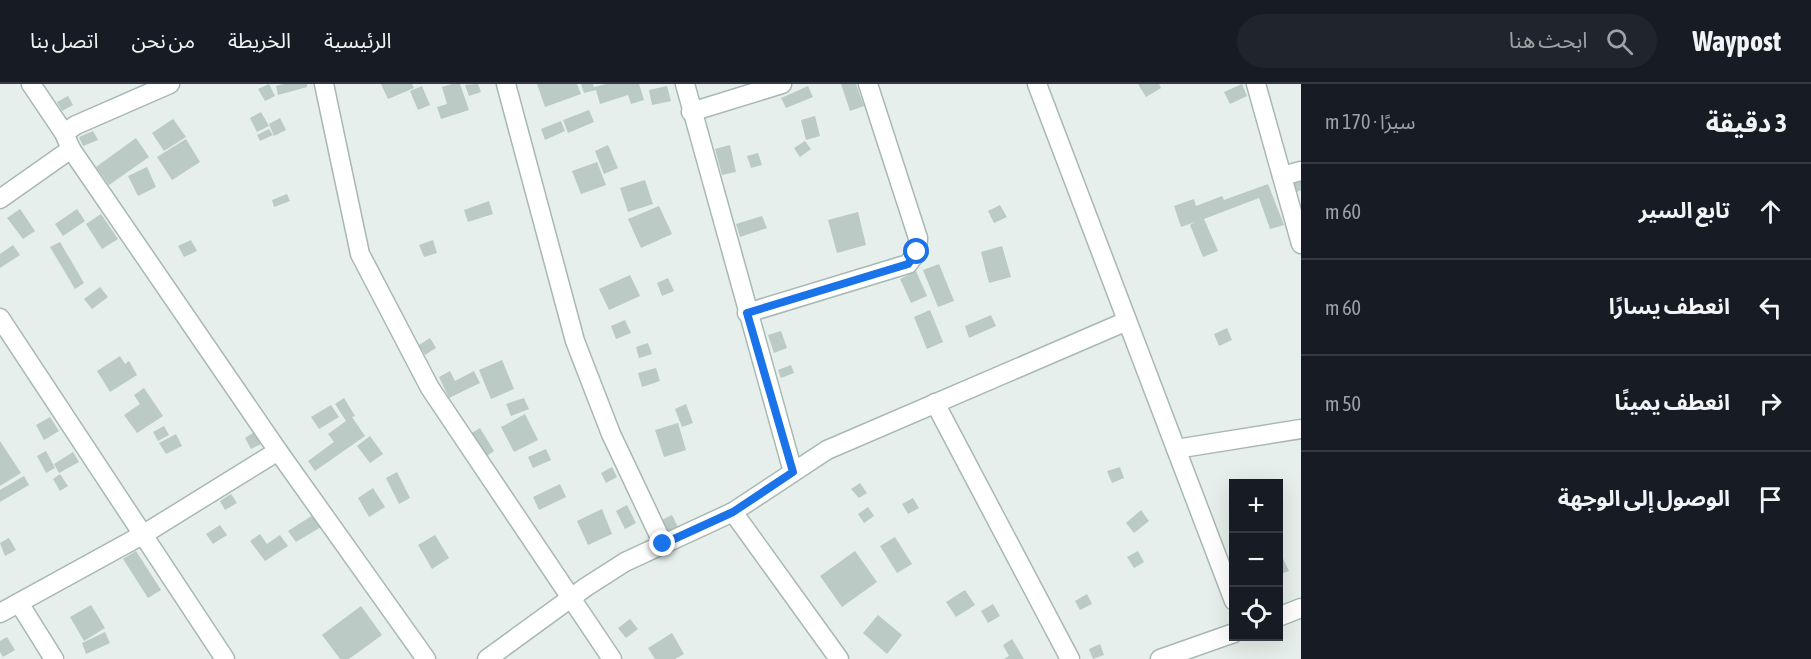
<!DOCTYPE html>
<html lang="ar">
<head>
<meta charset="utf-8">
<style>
  :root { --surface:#171b24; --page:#20242c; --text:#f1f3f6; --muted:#9ea1a6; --line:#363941 }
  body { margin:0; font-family:"Asap Condensed","Noto Sans Arabic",sans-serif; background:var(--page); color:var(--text); direction:rtl }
  .controls { position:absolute; right:18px; bottom:18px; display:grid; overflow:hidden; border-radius:0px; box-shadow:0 6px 24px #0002 }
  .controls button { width:54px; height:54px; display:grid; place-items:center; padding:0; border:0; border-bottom:2px solid var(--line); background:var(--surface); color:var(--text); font:30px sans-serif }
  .stop { position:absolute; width:18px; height:18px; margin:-14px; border:4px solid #1a73e8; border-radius:50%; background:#fff }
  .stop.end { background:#1a73e8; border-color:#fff; box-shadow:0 2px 6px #0008 }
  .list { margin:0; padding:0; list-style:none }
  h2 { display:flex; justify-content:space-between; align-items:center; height:78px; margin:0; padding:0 24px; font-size:26px }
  h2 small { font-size:20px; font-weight:400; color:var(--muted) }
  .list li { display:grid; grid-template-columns:39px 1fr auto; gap:18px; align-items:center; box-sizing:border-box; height:96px; padding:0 24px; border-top:2px solid var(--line) }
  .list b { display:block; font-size:22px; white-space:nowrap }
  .list em { font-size:20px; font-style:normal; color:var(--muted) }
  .icon { flex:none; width:33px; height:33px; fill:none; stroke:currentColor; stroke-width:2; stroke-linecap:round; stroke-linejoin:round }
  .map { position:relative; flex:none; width:1301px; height:575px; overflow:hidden; direction:ltr }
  header { display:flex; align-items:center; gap:36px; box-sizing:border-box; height:84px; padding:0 30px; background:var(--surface); border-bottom:2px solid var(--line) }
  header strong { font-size:28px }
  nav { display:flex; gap:33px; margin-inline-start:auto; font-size:21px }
  .search { width:420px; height:54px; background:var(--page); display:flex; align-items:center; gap:15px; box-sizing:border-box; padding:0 21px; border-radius:33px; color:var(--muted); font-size:22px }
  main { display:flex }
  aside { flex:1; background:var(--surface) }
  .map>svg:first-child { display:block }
  .building { fill:#bbcac4 }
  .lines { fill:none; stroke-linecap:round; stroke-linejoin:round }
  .minor-casing { stroke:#a8b8b2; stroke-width:21 }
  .minor { stroke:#fff; stroke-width:18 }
  .route { stroke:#1a73e8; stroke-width:8 }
</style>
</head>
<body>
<header>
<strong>Waypost</strong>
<div class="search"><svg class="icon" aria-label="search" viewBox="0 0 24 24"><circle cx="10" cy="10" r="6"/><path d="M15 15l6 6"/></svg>ابحث هنا</div>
<nav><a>الرئيسية</a><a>الخريطة</a><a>من نحن</a><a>اتصل بنا</a></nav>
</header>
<main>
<aside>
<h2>3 دقيقة<small>سيرًا · 170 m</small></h2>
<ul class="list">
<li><svg class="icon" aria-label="ahead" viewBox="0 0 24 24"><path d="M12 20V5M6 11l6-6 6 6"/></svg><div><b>تابع السير</b></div><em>60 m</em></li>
<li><svg class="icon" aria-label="left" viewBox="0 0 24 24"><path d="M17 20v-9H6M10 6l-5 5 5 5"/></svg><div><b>انعطف يسارًا</b></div><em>60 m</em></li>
<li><svg class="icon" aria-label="right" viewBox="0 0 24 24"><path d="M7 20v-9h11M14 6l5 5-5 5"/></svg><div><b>انعطف يمينًا</b></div><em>50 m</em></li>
<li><svg class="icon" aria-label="arrive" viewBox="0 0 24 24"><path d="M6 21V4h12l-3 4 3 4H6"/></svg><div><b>الوصول إلى الوجهة</b></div></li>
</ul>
</aside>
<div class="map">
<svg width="1301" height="575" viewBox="0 0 1301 575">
  <rect width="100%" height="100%" fill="#e6efeb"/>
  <g class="building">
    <polygon points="269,0 275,12 265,17 258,5"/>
    <polygon points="284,0 307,0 307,3 278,11 276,2"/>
    <polygon points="381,0 412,0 414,4 388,15"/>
    <polygon points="452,0 460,0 469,26 441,35 437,23 447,20 442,3"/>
    <polygon points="478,0 481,8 469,12 465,1"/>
    <polygon points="537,0 577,0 581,10 545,23"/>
    <polygon points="581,0 593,0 594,3 606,0 639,0 644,16 631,20 628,11 600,20 596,6 584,9"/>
    <polygon points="841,0 856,0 864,22 850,27"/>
    <polygon points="1138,0 1159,0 1161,4 1146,13"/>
    <polygon points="1242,0 1247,12 1230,20 1224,8"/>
    <polygon points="422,2 430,21 418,26 410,7"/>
    <polygon points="667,2 671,17 652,21 649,6"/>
    <polygon points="808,2 813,13 786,24 781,14"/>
    <polygon points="68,12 73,21 62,27 57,18"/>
    <polygon points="589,26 594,38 568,49 563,36"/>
    <polygon points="261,28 269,42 257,48 250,34"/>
    <polygon points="815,32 820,52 806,56 801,36"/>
    <polygon points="280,34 286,46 274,52 269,40"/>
    <polygon points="173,35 186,53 164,67 152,49"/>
    <polygon points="561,37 565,47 545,56 541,45"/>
    <polygon points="269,45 273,51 260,57 257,51"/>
    <polygon points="93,47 98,56 83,62 79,53"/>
    <polygon points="136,54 149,73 109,101 96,83"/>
    <polygon points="186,55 200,78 172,96 157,73"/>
    <polygon points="805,57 811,65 800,73 794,64"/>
    <polygon points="608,61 618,84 604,90 595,67"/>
    <polygon points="730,61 736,88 722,91 715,65"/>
    <polygon points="758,69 762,81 751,84 747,72"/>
    <polygon points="597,78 606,101 581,110 572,87"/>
    <polygon points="147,83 156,103 138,112 128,92"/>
    <polygon points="1301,92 1301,106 1297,108 1291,96"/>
    <polygon points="645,96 653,120 628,128 620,104"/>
    <polygon points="1268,100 1284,141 1270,145 1259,114 1204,135 1218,167 1203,173 1190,141 1195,138 1181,143 1174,122 1194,115 1196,122 1222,112 1224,116"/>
    <polygon points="287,110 290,117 274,123 272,116"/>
    <polygon points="489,117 493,130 468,138 464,126"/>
    <polygon points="1000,121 1007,133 994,139 988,127"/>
    <polygon points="659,122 672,150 641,164 628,135"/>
    <polygon points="20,125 35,147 23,155 7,134"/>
    <polygon points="77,125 85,137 63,152 55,140"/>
    <polygon points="858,128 866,161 837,169 828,136"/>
    <polygon points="101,130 118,155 102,165 86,140"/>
    <polygon points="762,132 767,144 740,153 736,140"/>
    <polygon points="191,156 197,167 184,173 178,162"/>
    <polygon points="433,156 437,169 424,173 419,161"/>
    <polygon points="60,158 84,199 75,205 50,163"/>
    <polygon points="13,161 20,171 0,184 0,170"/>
    <polygon points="1002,162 1011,193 989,199 981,168"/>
    <polygon points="939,180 954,217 938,223 923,186"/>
    <polygon points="916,187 927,212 911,219 900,195"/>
    <polygon points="630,191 640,212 609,226 599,205"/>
    <polygon points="668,194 674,207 662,212 657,199"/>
    <polygon points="100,203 108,213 92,225 84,215"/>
    <polygon points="930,226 943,258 927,265 914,233"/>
    <polygon points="991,231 996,242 969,254 965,242"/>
    <polygon points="625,236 631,249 616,255 611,242"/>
    <polygon points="1227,244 1232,256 1219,262 1214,250"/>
    <polygon points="781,247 787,264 774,269 768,251"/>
    <polygon points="430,254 436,264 425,271 419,261"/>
    <polygon points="648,259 652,270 639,274 636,263"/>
    <polygon points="120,272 125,280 129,277 137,291 110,308 97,287"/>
    <polygon points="502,276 514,305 491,315 479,286"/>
    <polygon points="791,281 794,289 781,294 778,286"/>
    <polygon points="656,284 660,297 642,303 638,289"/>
    <polygon points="450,287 455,297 474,287 480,299 449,314 439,293"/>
    <polygon points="144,304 163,332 137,349 124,331 140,320 134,311"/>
    <polygon points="344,314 355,332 352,333 365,352 315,387 308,377 334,358 328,350 346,337 335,320"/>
    <polygon points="524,314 529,325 511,332 506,320"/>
    <polygon points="686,320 693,339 682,343 675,325"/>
    <polygon points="331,321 339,333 319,345 311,333"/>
    <polygon points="525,330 538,356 514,368 501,343"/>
    <polygon points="50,333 59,347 44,356 36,341"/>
    <polygon points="678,339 686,366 664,373 655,346"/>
    <polygon points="164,342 169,351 158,357 153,348"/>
    <polygon points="480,344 494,367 484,374 470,350"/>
    <polygon points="256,347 263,359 251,365 245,354"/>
    <polygon points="176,350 182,362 166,370 159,359"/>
    <polygon points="370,352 383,370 370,379 357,362"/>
    <polygon points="0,357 21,389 0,402"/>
    <polygon points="546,365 551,376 533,384 528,373"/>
    <polygon points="46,367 55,384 46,389 37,372"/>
    <polygon points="73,368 79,378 59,389 54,380"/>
    <polygon points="612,383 617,393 606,399 601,389"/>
    <polygon points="1120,383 1124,394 1112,399 1107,387"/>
    <polygon points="397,388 410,414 399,420 386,394"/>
    <polygon points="60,390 68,402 60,407 53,395"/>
    <polygon points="24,392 29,401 0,418 0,406"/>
    <polygon points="860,399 867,409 859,414 851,405"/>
    <polygon points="560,400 566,413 539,426 533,413"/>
    <polygon points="373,404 385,423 369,433 358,414"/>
    <polygon points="231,410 237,419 225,426 220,417"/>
    <polygon points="913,414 919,424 908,430 902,420"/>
    <polygon points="627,421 636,439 625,445 616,427"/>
    <polygon points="868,423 874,432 864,439 858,430"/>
    <polygon points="602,425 612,450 588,461 577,437"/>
    <polygon points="1141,426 1149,437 1134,449 1126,439"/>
    <polygon points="313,431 321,443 296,458 288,447"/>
    <polygon points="672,431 678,443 667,448 662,436"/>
    <polygon points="220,441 227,451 213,460 206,450"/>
    <polygon points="260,450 267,460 280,451 288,462 265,477 250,457"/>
    <polygon points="435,451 449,474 432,485 418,461"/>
    <polygon points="895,453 912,480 897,489 880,462"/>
    <polygon points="9,454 16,466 5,472 0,459"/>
    <polygon points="1278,464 1289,487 1278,491"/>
    <polygon points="136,467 161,506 148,514 123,475"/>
    <polygon points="855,467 877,498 842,523 820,492"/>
    <polygon points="1138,467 1144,478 1134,484 1127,473"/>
    <polygon points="965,506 975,521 956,533 946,518"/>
    <polygon points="1087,510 1092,520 1080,526 1075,517"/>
    <polygon points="993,520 1000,532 988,539 981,527"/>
    <polygon points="91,521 105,544 84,557 70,533"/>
    <polygon points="361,522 382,551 349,575 340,575 322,551"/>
    <polygon points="878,531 902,551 887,570 863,549"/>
    <polygon points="630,535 638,545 626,554 618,544"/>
    <polygon points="105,548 110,559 86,570 82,559"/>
    <polygon points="672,549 684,570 675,575 655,575 648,564"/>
    <polygon points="7,553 15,566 3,573 0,568 0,557"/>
    <polygon points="1012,555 1024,575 1004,575 1009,572 1003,561"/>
    <polygon points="1100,560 1104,571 1093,575 1089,565"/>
  </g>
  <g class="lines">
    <defs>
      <g id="minor">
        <polyline points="31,0 64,49 71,65 278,367 426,575"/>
        <polyline points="324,0 360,170 430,304 612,575"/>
        <polyline points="506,0 575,257 611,350 663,460"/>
        <polyline points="685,0 793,388"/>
        <polyline points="1037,0 1234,517"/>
        <polyline points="1256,0 1301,160"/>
        <polyline points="691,28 782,0"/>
        <polyline points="64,49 76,41 170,0"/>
        <polyline points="1282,92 1301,87"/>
        <polyline points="0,115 71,65"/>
        <polyline points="747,229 908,180 917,168 918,154 868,0"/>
        <polyline points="0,234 225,575"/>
        <polyline points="935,319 1070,575"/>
        <polyline points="1176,365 1301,345"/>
        <polyline points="733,428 839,575"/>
        <polyline points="19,519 54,575"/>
        <polyline points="0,529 144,450 278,367"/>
        <polyline points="1278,533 1301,524"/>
        <polyline points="487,575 586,503 625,478 733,428 827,366 1127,237"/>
        <polyline points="1160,575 1234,549"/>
      </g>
    </defs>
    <use href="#minor" class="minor-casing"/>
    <use href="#minor" class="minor"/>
  </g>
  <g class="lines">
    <polyline class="route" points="663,460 733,428 793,388 747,229 908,180 917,168"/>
  </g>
</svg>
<div class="controls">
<button>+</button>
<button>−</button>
<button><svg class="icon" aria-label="locate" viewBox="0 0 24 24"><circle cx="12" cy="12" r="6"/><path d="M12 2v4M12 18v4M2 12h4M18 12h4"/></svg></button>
</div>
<div class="stop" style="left:917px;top:168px"></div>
<div class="stop end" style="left:663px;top:460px"></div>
</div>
</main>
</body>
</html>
